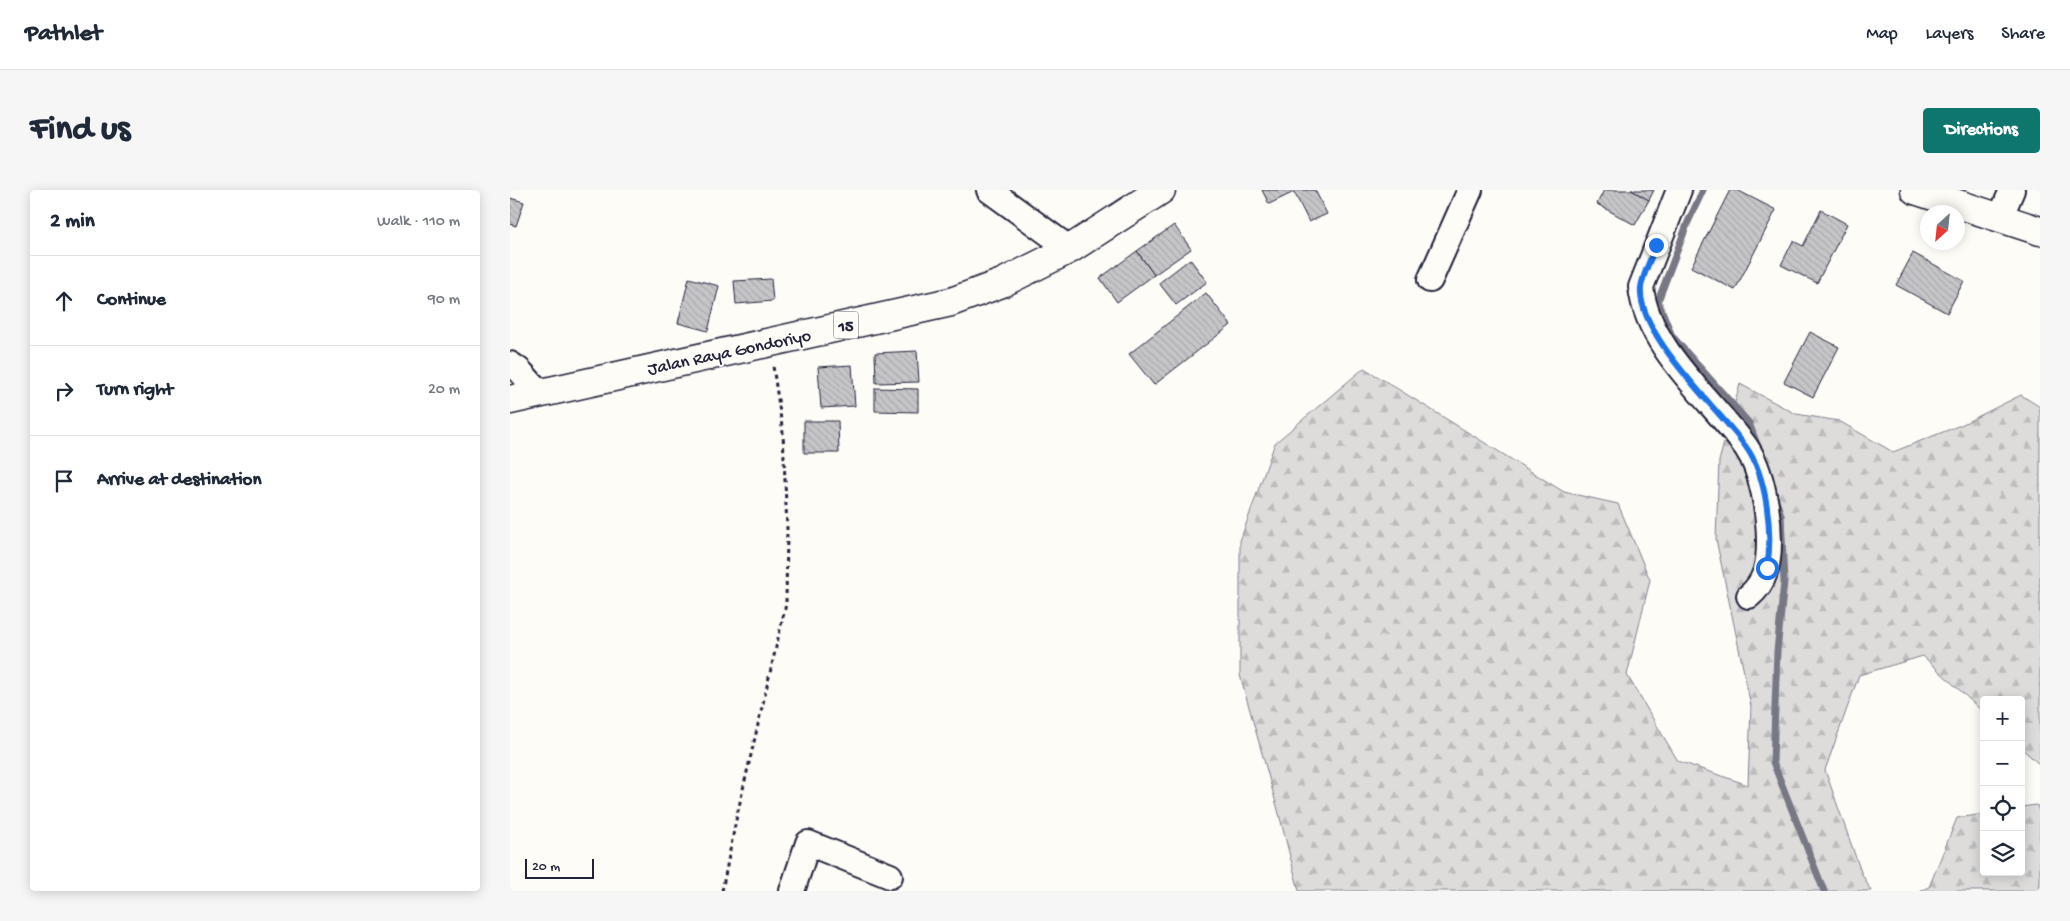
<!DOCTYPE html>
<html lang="en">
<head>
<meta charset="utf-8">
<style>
  :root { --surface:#fff; --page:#f6f6f7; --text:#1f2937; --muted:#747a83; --line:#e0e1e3; --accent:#0f766e }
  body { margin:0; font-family:"Gochi Hand",sans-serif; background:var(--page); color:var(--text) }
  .controls { position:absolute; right:15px; bottom:15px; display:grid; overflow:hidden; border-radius:5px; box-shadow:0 2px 12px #0003 }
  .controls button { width:45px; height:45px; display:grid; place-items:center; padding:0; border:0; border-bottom:1px solid var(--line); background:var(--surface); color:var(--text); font:25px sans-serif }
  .compass { position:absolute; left:1410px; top:15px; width:45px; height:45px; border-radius:50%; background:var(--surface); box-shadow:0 2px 12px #0003; rotate:207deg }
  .scale { position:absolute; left:15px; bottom:12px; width:69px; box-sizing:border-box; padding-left:5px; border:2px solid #22223b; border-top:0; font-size:14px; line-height:18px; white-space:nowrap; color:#22223b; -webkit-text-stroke:4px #fdfcf7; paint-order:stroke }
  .stop { position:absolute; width:15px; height:15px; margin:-11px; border:4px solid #1a73e8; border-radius:50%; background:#fff }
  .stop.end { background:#1a73e8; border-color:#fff; box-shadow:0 1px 5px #0008 }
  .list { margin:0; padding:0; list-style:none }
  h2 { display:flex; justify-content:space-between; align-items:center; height:65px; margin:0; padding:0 20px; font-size:21px }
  h2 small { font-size:16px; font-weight:400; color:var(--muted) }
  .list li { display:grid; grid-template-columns:32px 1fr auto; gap:15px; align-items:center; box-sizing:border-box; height:90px; padding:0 20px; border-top:1px solid var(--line) }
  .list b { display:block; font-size:19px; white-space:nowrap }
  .list em { font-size:16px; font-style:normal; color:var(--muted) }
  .icon { flex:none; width:28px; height:28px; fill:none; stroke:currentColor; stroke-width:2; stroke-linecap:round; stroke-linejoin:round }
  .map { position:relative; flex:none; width:1530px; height:701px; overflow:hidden; border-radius:5px }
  header { display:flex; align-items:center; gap:30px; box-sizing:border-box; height:70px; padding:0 25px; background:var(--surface); border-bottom:1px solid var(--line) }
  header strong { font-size:24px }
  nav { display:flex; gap:28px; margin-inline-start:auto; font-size:18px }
  .intro { display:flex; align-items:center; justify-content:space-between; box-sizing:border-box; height:120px; padding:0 30px }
  h1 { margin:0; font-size:35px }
  .button { padding:12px 22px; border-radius:5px; background:var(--accent); color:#fff; font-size:18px; font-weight:700 }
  main { display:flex; gap:30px; padding:0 30px }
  aside { flex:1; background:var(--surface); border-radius:5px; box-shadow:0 2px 12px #0003 }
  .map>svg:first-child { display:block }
  .forest { fill:url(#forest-firs); stroke:#807f8b }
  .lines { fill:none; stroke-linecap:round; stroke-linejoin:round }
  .stream { stroke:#787885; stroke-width:7 }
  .building { fill:url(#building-back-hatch); stroke:#22223b }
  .minor-casing { stroke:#22223b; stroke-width:28 }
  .highway-casing { stroke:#22223b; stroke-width:31 }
  .path { stroke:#22223b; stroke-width:3; stroke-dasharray:4 4; stroke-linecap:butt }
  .minor { stroke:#fdfcf7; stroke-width:24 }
  .highway { stroke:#fdfcf7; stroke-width:28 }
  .route { stroke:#1a73e8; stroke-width:6 }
  .labels { text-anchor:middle; stroke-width:4; stroke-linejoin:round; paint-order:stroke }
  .shield { fill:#fdfcf7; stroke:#646373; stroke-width:1 }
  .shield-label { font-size:16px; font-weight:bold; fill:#22223b }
  .street-label { font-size:18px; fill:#22223b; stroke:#fdfcf7 }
</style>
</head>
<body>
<header>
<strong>Pathlet</strong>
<nav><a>Map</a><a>Layers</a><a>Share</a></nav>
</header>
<div class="intro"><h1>Find us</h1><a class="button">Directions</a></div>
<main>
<aside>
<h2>2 min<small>Walk · 110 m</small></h2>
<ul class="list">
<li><svg class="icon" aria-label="ahead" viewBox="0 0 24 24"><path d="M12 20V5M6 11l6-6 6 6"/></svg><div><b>Continue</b></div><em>90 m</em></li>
<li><svg class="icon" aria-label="right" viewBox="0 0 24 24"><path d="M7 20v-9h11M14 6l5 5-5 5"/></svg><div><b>Turn right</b></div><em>20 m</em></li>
<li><svg class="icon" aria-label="arrive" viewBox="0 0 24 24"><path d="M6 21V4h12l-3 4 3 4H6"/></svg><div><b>Arrive at destination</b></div></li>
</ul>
</aside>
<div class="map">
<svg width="1530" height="701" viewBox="0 0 1530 701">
  <defs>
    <pattern id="forest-firs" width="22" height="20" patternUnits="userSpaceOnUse" patternTransform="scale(1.25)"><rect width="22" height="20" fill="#dddcdb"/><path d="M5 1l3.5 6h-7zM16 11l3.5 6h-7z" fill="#bdbcbd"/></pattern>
    <pattern id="building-back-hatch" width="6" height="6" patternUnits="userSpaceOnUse" patternTransform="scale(1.25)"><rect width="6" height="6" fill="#c6c6c8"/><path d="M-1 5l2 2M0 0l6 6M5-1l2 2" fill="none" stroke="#aaaaad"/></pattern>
  </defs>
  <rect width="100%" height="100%" fill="#fdfcf7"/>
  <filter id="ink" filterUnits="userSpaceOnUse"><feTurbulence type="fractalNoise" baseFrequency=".02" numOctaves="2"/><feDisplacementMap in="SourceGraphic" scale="10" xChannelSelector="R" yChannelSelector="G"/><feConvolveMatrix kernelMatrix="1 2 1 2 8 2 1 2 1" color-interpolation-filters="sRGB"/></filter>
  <g filter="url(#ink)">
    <g class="forest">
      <polygon points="854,178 1054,302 1108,314 1140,390 1117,485 1168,571 1238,595 1241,516 1206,349 1209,271 1230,194 1286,224 1329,231 1383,262 1453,234 1511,205 1530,217 1530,575 1511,558 1511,510 1474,510 1474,523 1413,466 1349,485 1315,580 1351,682 1361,701 789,701 768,620 730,485 730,351 765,253"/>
      <polygon points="1527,615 1530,624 1530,701 1409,701 1419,697 1447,628 1474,624 1474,682 1511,682 1511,617"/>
    </g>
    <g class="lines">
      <g class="stream">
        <polyline points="1193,0 1178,32 1148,111 1162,146 1239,233 1248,257"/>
        <polyline points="1265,308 1271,325 1274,392 1267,461 1263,572 1314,701"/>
      </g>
    </g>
    <g class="building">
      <polygon points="752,0 805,0 817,24 799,32 784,2 759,14"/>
      <polygon points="1094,0 1121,0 1139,10 1125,35 1087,14"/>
      <polygon points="1121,0 1144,0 1139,10"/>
      <polygon points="1220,0 1227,0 1266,20 1225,100 1181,77"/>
      <polygon points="0,8 14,12 6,36 0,34"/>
      <polygon points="1311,20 1337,34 1307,93 1271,75 1283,51 1293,56"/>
      <polygon points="664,35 681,59 644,85 627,61"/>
      <polygon points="627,61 644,85 607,112 590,88"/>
      <polygon points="1403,63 1454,91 1437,123 1386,95"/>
      <polygon points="680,69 697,92 666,115 649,93"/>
      <polygon points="179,88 209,96 198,141 168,133"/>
      <polygon points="261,89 263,111 226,114 224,91"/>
      <polygon points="696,103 721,135 644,195 619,164"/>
      <polygon points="1300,142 1329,157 1303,207 1274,192"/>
      <polygon points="407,161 409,192 366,193 365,163"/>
      <polygon points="342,175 345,216 311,218 308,177"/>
      <polygon points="365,198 408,199 408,222 365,221"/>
      <polygon points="294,231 328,231 329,263 294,263"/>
    </g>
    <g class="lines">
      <defs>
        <g id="minor">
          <polyline points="479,0 560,59"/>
          <path d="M1169 0 1131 97C1137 158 1201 209 1236 257 1252 280 1259 323 1259 352 1259 373 1256 392 1239 406"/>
          <polyline points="1490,28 1502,0"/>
          <polyline points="920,90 960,0"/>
          <polyline points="0,174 9,180 30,203"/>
          <polyline points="282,701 298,653 380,686"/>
        </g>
        <g id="highway">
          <polyline points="1405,0 1530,41"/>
          <polyline points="0,210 441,112 492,93 560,59 651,0"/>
        </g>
      </defs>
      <use href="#minor" class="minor-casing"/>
      <use href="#highway" class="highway-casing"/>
      <polyline class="path" points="212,701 227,625 276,414 277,339 273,243 263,176"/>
      <use href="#minor" class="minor"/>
      <use href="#highway" class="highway"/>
    </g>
  </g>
  <g class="lines" filter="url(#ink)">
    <path class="route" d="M1146 55C1142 67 1132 86 1131 98 1127 145 1209 219 1236 257 1257 286 1263 343 1257 378"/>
  </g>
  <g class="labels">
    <rect class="shield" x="323.5" y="121.5" width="25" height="27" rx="4"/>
    <g class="shield-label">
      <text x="336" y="141">15</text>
    </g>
    <g class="street-label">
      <text transform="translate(219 161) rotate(-12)" y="6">Jalan Raya Gondoriyo</text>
    </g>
  </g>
</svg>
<div class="controls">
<button>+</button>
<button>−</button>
<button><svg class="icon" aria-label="locate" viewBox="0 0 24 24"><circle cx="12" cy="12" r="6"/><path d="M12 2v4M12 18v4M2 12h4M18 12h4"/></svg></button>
<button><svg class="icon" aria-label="layers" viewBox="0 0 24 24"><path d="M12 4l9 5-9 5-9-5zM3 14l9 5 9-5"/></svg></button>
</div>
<svg class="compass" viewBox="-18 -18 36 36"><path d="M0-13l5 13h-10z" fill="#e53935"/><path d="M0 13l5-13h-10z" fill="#747a83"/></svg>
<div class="scale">20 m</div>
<div class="stop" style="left:1257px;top:378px"></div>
<div class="stop end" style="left:1146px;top:55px"></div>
</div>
</main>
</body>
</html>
